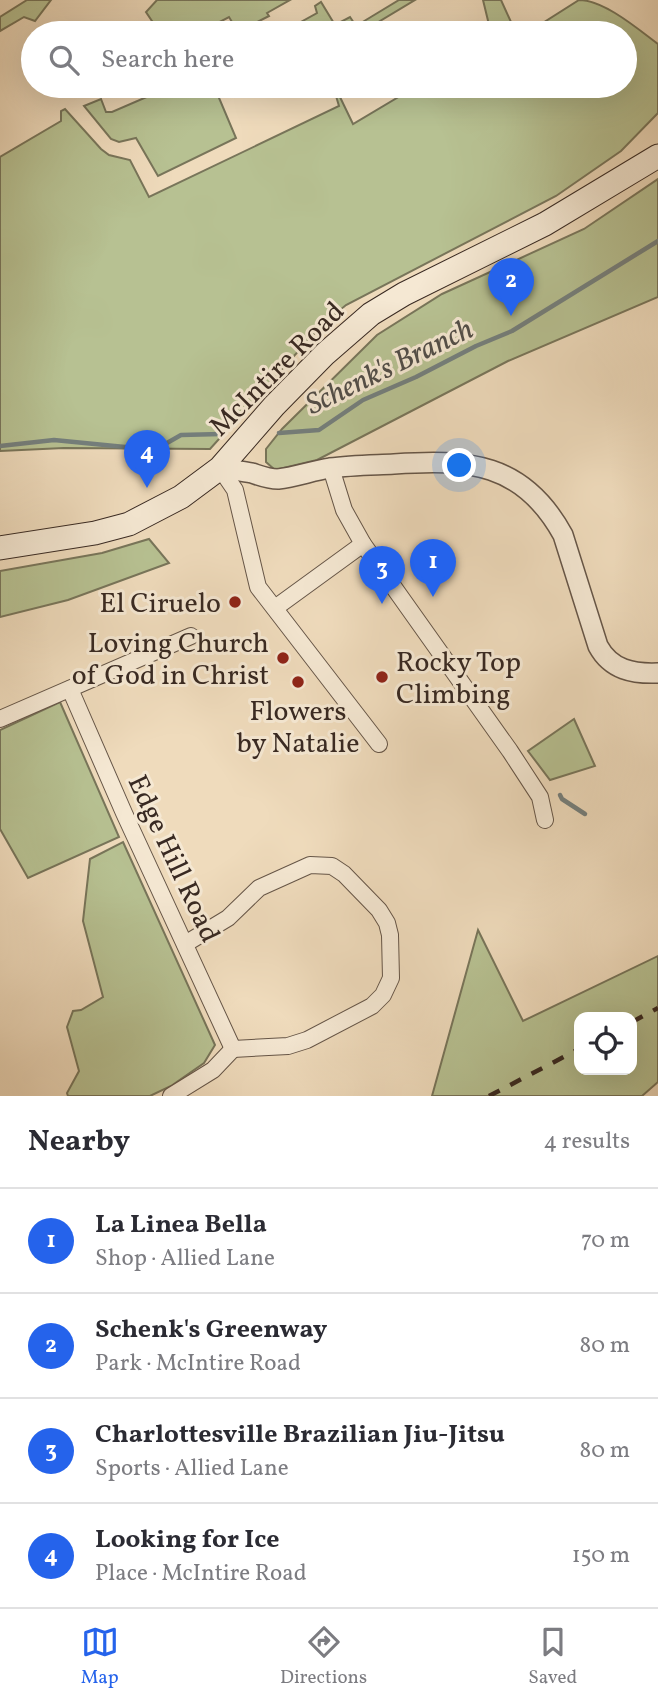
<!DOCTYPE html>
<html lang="en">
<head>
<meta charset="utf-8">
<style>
  :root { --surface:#fff; --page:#f7f7f7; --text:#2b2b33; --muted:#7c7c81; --line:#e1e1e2; --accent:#2563eb }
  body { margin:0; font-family:Vollkorn,serif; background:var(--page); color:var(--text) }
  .controls { position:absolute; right:21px; bottom:21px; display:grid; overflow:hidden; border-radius:14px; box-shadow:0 7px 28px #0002 }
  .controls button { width:63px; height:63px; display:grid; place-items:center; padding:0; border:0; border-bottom:2px solid var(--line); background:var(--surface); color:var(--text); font:35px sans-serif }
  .you { position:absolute; left:460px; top:466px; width:24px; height:24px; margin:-18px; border:5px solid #fff; border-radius:50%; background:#1a73e8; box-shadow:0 0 0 10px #1a73e833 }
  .badge { display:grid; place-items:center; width:46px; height:46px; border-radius:50%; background:var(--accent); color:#fff; font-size:23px; font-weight:700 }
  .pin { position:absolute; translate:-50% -58px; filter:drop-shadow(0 2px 4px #0008) }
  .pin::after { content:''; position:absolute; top:37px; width:24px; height:21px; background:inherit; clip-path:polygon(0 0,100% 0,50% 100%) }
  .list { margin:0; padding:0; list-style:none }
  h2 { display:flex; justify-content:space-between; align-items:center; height:91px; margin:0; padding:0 28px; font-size:30px }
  h2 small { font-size:23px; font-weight:400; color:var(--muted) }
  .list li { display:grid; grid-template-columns:46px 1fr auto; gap:21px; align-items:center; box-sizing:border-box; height:105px; padding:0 28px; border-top:2px solid var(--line) }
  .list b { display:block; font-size:26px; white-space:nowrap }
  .list p { margin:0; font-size:23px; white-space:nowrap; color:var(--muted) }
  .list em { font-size:23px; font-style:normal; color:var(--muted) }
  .icon { flex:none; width:38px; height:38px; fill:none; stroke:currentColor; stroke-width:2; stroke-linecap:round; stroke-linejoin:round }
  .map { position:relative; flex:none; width:658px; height:1096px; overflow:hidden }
  .search { position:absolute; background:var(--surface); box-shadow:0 7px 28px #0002; left:21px; right:21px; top:21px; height:77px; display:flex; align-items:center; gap:18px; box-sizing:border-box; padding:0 24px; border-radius:38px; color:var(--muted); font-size:26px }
  .sheet { height:511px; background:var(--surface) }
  nav { display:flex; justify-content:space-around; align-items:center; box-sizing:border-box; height:98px; border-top:2px solid var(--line); background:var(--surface); font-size:19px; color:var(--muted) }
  nav a { display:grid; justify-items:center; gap:4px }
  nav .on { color:var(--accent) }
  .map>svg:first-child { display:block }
  .green { fill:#b7c192; stroke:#78755a; stroke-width:2; fill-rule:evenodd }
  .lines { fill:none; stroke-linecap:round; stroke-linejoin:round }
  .stream { stroke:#747f7d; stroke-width:4.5 }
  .minor-casing { stroke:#665648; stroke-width:18 }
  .tertiary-casing { stroke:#665648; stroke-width:22 }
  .secondary-casing { stroke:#382922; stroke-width:25 }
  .minor { stroke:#f5e8d3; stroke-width:16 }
  .tertiary { stroke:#f5e8d3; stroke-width:19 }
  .secondary { stroke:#f5e8d3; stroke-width:23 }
  .rail { stroke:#382922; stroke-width:4.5; stroke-dasharray:12 12; stroke-linecap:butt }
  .poi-dot { fill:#8f2418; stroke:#f5e8d3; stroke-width:2.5 }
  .labels { text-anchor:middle; stroke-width:6; stroke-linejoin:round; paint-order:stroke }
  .street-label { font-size:28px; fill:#382922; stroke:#f5e8d3 }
  .poi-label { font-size:28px; fill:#382922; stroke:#f5e8d3; text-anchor:end }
  .water-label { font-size:30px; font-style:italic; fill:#514d48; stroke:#f5e8d3 }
</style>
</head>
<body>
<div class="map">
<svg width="658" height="1096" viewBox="0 0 658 1096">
  <rect width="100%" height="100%" fill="#efdbbc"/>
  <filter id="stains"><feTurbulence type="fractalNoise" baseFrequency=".00286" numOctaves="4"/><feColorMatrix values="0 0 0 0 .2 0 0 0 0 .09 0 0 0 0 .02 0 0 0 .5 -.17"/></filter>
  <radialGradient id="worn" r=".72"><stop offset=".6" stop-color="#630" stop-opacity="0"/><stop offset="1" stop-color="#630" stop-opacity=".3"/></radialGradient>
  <g class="green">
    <polygon points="27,0 51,0 35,21 24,17 0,31 0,17"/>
    <polygon points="157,0 290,0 267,13 269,16 238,32 229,17 204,30 205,33 160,33 146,12"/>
    <polygon points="399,0 415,0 360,33 281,33 317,13 315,6 321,2 335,25 350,17 356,26"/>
    <polygon points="483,0 501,0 516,33 491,33"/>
    <path d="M579 0C604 0 638 29 658 44V113L621 151 556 196 346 305 321 326 210 449 64 448 0 451V157L61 121V111L65 109 101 149 109 155 130 160 149 197 339 106 336 96 339 95 353 124 417 86H625V33H527Z"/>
    <polygon points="172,86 214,86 236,138 158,176 136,138 119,142 111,139 84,106 101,99 106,112 112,112"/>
    <polygon points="658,179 658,297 508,361 317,460 275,470 266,462 266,449 282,429 377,335 442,294 584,229"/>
    <polygon points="149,539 169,563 68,600 0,617 0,571 102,553"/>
    <polygon points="60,702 119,837 28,878 0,829 0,730"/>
    <polygon points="574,719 595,766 550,780 528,751"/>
    <polygon points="123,842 215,1045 204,1063 171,1086 150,1096 68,1096 67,1093 79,1071 67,1027 73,1011 81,1010 103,997 83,921 90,859"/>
    <path d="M478 930 523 1021 658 956V1082L642 1096H432ZM579 1017H632V1070H579Z"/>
  </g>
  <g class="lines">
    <g class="stream">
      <polyline points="279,433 319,430 363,400 416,377 476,346 512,331 658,241"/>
      <polyline points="0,446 54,440 135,448 167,443 181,435 221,434"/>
      <polyline points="560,795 562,799 585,814"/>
    </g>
    <defs>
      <g id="minor">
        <polyline points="220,468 235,490 258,587 379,744"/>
        <polyline points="331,468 344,510 363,544 510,751 540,797 545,820"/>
        <polyline points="275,608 363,544"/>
        <polyline points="70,689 124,813 233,1049"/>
        <polyline points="0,719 191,636"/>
        <polyline points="185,944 228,918 259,888 310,865 332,866 344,874 379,910 387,923 390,935 391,978 383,995 372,1006 307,1040 288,1046 233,1049"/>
        <polyline points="171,1096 213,1070 233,1049"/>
      </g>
      <path id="tertiary" d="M220 468C231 470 242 471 252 473 261 476 268 479 278 479 295 477 312 471 330 468 351 465 373 465 394 464 468 459 523 462 563 535L598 646C611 670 633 674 658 673"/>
      <polyline id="secondary" points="0,548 95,533 129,524 181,497 220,468 274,406 325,354 371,314 404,294 545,224 658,156"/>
    </defs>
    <use href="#minor" class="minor-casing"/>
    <use href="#tertiary" class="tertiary-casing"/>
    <use href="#secondary" class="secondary-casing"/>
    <use href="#minor" class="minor"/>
    <use href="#tertiary" class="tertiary"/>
    <use href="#secondary" class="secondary"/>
    <g class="rail">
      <polyline points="632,1022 658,1008"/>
      <polyline points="489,1096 579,1049"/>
    </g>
  </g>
  <g class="poi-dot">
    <circle cx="235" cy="602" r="7"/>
    <circle cx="283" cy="658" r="7"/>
    <circle cx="382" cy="677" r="7"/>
    <circle cx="298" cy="682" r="7"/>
  </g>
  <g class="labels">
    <g class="street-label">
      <text transform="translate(276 368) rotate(-45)" y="10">McIntire Road</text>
      <text transform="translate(175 858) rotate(65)" y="10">Edge Hill Road</text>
    </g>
    <g class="poi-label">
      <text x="221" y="612">El Ciruelo</text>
      <text x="269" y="652">Loving Church<tspan x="269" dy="32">of God in Christ</tspan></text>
      <text x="396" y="671" text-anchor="start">Rocky Top<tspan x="396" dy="32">Climbing</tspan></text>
      <text x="298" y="720" text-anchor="middle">Flowers<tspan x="298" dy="32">by Natalie</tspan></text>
    </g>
    <g class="water-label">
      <text transform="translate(389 366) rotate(-26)" y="10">Schenk's Branch</text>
    </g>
  </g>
  <rect width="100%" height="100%" filter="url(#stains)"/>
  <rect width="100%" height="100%" fill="url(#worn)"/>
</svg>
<div class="controls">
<button><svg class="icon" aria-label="locate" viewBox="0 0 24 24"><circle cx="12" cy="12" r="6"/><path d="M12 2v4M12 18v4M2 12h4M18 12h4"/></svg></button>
</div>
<div class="you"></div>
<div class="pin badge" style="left:433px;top:597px">1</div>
<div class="pin badge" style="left:511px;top:316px">2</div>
<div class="pin badge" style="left:382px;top:604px">3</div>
<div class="pin badge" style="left:147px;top:488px">4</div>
<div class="search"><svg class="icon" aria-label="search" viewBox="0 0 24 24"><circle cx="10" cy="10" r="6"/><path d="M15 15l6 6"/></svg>Search here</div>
</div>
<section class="sheet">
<h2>Nearby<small>4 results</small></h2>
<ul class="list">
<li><span class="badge">1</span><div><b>La Linea Bella</b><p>Shop · Allied Lane</p></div><em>70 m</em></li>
<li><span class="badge">2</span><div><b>Schenk's Greenway</b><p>Park · McIntire Road</p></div><em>80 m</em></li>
<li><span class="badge">3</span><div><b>Charlottesville Brazilian Jiu-Jitsu</b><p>Sports · Allied Lane</p></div><em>80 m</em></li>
<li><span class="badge">4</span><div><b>Looking for Ice</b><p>Place · McIntire Road</p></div><em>150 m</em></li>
</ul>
</section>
<nav>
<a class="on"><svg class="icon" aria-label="map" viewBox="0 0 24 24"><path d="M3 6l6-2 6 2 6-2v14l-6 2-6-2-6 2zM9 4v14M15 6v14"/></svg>Map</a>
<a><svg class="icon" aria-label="directions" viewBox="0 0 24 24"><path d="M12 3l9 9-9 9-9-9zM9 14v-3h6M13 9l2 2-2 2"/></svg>Directions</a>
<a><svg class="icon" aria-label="saved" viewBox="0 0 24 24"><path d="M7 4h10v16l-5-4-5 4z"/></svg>Saved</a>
</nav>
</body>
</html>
